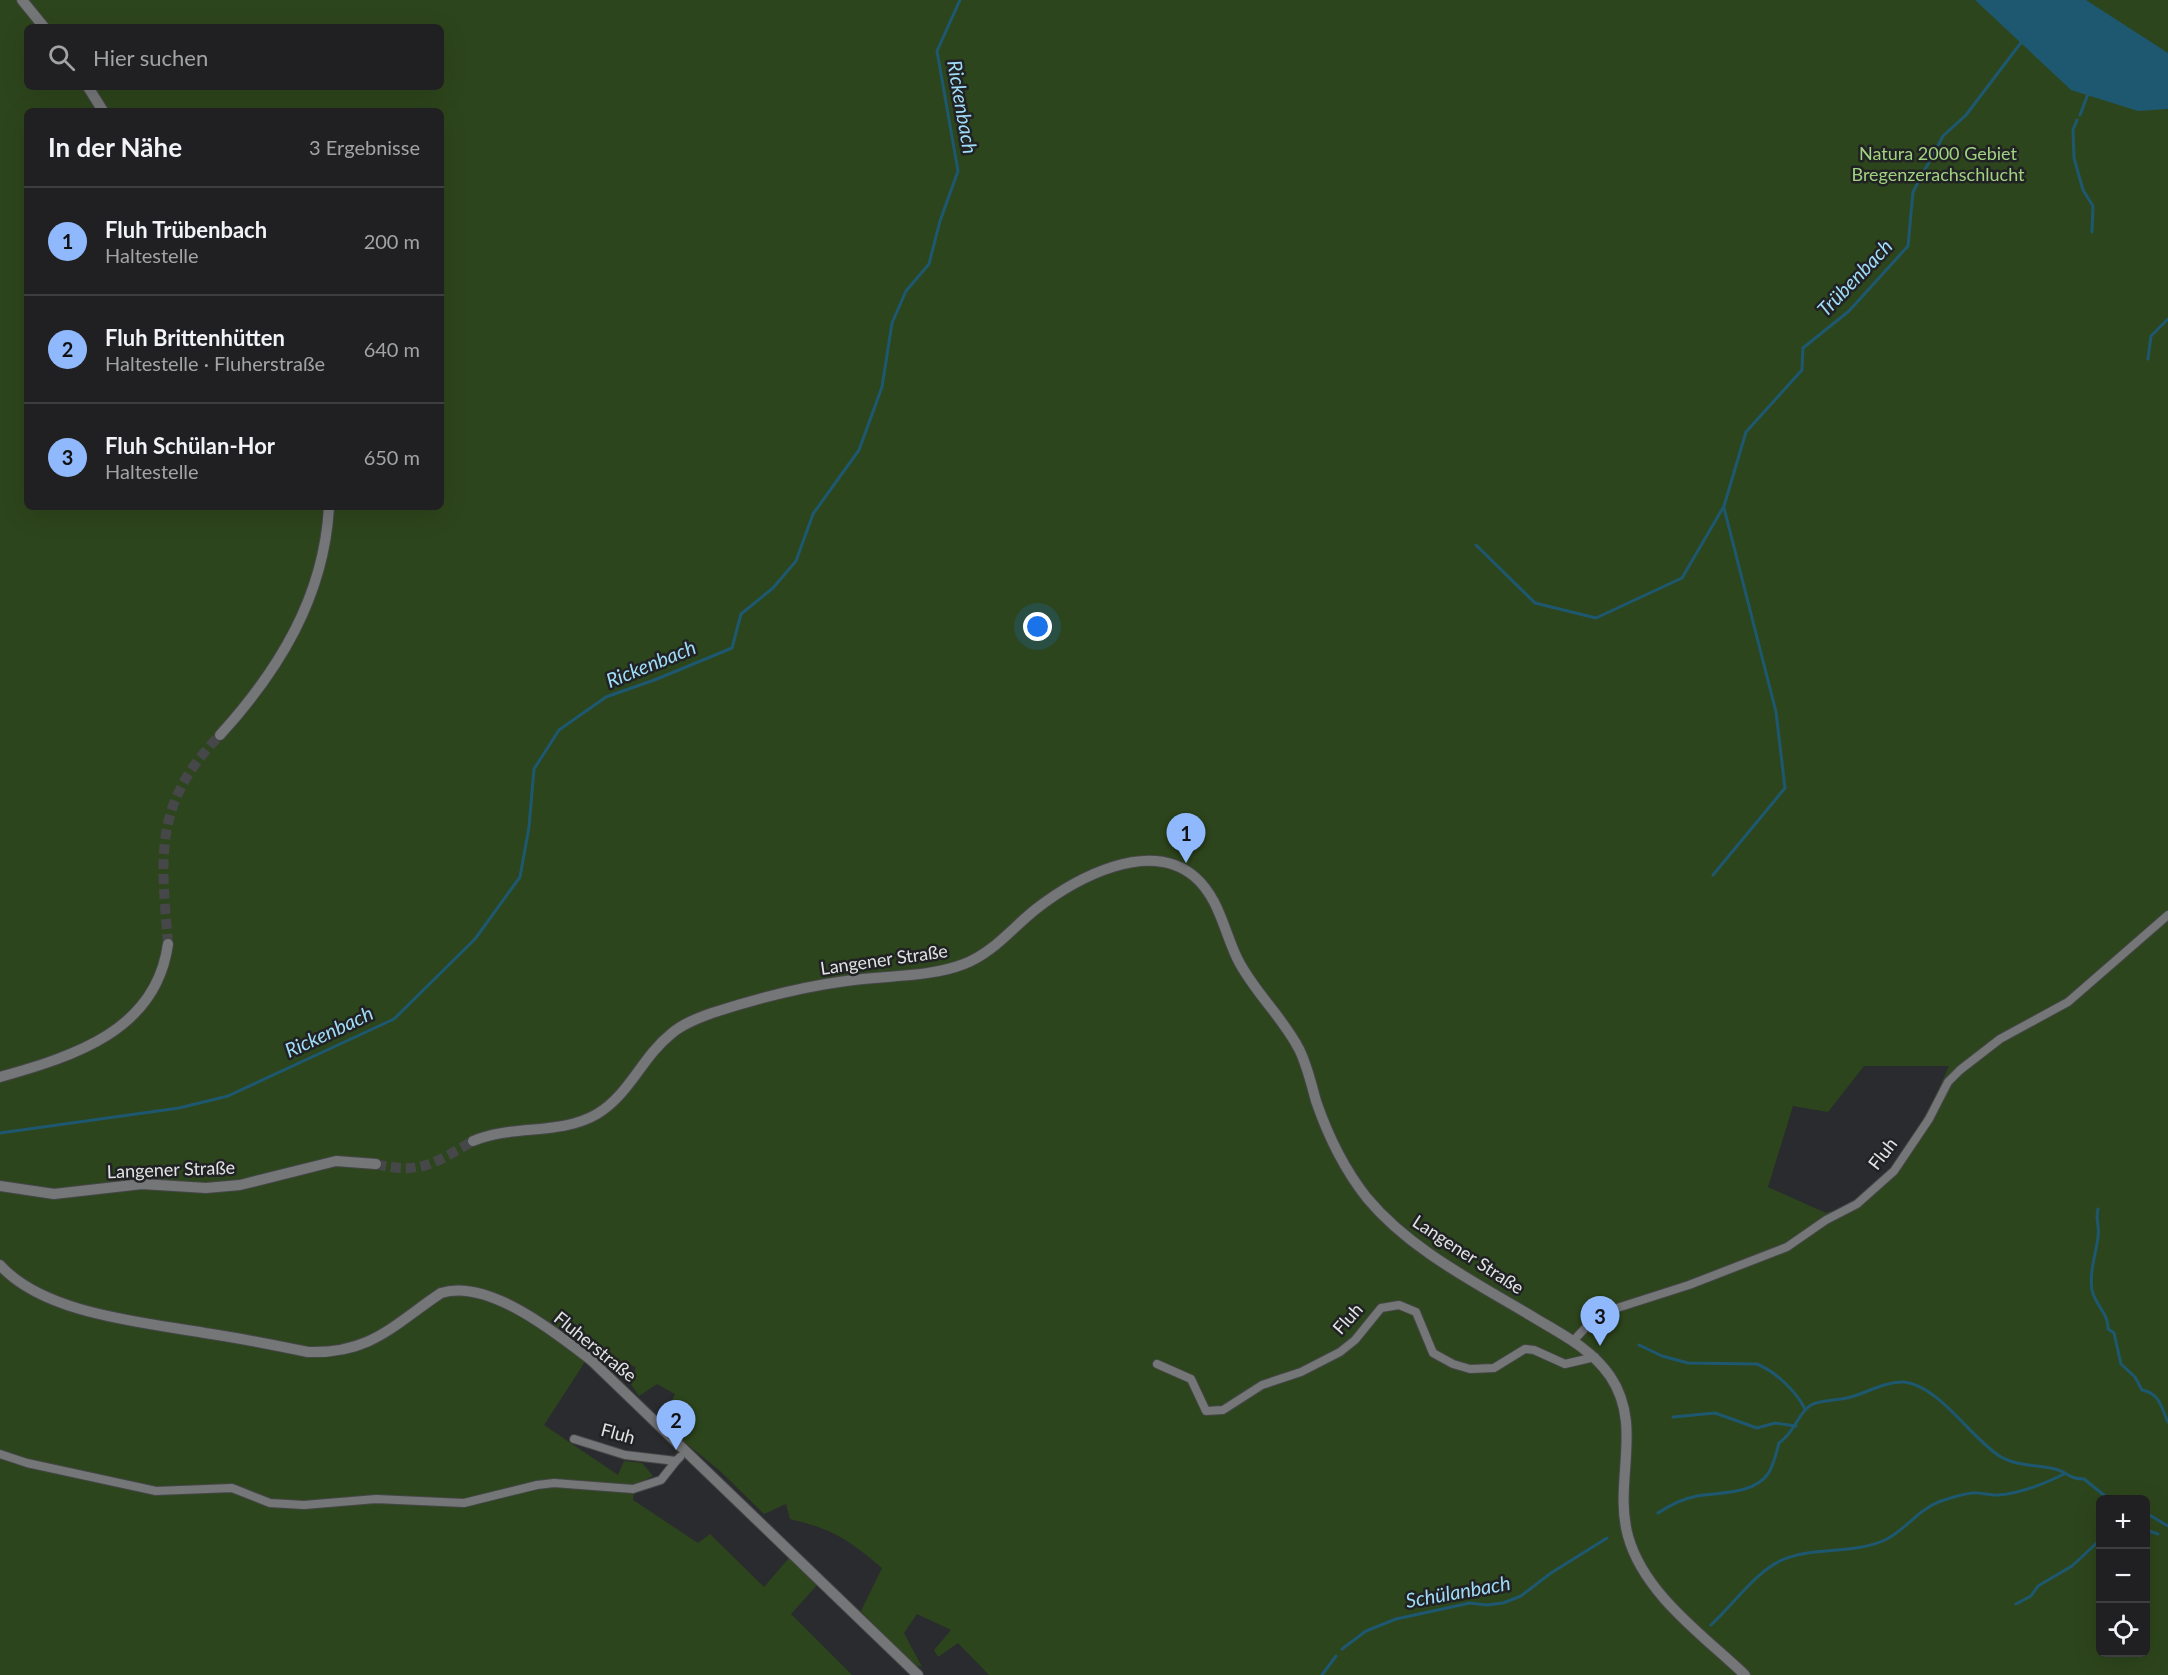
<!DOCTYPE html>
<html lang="de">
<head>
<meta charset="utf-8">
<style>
  :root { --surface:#202022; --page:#28282a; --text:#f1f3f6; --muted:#a2a3a5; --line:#3d3e40; --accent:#90b8fd }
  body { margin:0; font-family:Lato,sans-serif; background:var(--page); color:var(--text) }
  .controls { position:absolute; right:18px; bottom:18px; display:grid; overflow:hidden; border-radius:9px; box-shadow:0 6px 24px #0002 }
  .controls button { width:54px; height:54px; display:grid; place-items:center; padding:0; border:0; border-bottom:2px solid var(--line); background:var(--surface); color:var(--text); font:30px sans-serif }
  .you { position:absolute; left:1038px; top:627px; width:21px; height:21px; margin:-15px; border:4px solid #fff; border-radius:50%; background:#1a73e8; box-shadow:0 0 0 9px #1a73e833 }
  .badge { display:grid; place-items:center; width:39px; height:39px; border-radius:50%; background:var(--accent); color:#111; font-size:20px; font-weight:700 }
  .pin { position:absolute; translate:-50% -50px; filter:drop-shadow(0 2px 3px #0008) }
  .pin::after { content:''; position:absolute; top:32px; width:21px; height:18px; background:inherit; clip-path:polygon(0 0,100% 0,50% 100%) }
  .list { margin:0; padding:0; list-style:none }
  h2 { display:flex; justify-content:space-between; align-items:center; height:78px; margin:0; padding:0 24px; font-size:26px }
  h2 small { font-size:20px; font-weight:400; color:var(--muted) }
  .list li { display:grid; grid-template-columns:39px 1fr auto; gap:18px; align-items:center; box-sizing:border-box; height:108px; padding:0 24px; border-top:2px solid var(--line) }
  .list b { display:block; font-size:22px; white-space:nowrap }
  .list p { margin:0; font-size:20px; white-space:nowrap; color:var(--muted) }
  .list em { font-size:20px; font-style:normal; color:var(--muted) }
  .icon { flex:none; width:33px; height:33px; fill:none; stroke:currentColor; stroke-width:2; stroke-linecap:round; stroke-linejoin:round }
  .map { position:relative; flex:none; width:2168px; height:1675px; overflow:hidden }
  .search { position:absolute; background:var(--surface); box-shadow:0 6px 24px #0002; left:24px; top:24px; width:420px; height:66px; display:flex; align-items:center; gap:15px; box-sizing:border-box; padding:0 21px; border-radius:9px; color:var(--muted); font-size:22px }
  .panel { position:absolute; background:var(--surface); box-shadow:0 6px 24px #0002; left:24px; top:108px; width:420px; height:402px; border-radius:9px }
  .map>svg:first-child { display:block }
  .green { fill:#2d451c; fill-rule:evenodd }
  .water { fill:#1e5870 }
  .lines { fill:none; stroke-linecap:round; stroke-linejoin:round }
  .stream { stroke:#1e5870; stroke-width:3 }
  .secondary-tunnel { stroke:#464749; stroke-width:10; stroke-dasharray:10 5; stroke-linecap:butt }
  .street-casing { stroke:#454647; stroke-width:10 }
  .secondary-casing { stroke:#454647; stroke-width:12 }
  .street { stroke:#747678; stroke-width:8 }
  .secondary { stroke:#747678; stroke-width:10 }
  .labels { text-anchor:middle; stroke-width:5; stroke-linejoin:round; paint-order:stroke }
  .park-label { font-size:18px; fill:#a1d281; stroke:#202224 }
  .street-label { font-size:18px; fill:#e2e3e4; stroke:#202224 }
  .water-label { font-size:20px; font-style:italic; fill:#a0dbf7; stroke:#202224 }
</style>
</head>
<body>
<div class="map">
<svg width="2168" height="1675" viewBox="0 0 2168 1675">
  <rect width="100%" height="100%" fill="#2a2b2e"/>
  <path class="green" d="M0 0H2168V1675H989L958 1643 938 1657 934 1650 951 1630 917 1614 904 1633 922 1667 911 1663 861 1611 882 1568C849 1540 833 1529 790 1519L786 1504 764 1514 719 1470 672 1432 665 1416 675 1394 657 1384 639 1396 630 1383 636 1367 592 1351 544 1425 618 1475 624 1461 642 1463 653 1476 635 1484 633 1500 698 1543 710 1534 764 1587 789 1558 818 1584 791 1614 852 1675H0ZM27 27H441V87H27ZM27 111H441V507H27ZM1864 1066H1949C1932 1106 1892 1185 1852 1204 1844 1208 1834 1210 1826 1213L1768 1187 1793 1106 1828 1112ZM2100 1500H2146V1652H2100Z"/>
  <polygon class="water" points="1975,0 2086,0 2168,53 2168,109 2138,111 2071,90"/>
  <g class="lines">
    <g class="stream">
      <polyline points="2080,115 2088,94"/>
      <polyline points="2077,120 2073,130 2074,158 2083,190 2093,206 2092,232"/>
      <polyline points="2148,359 2151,336 2168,319"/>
      <polyline points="1476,545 1535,603 1596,618 1682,578 1724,506 1746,432 1802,370 1803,348 1849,311 1908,246 1913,192 1943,136 1966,115 2023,40"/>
      <polyline points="1713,875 1785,788 1776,712 1724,508"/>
      <polyline points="0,1133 179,1108 228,1096 394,1019 475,939 520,877 529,827 534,769 559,730 606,697 657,679 732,648 741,614 773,588 796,561 813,514 859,450 882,387 892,323 906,291 929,264 940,221 958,171 937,51 960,0"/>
      <path d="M2098 1209C2095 1220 2100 1227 2098 1237 2096 1254 2089 1272 2092 1290 2095 1305 2109 1314 2108 1329L2114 1333 2121 1364 2135 1377 2142 1390C2161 1394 2161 1408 2168 1422"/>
      <path d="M1639 1345 1662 1356 1688 1363 1757 1364C1776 1372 1796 1391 1805 1409"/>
      <polyline points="1673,1417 1715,1413 1757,1428 1775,1423 1796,1426"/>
      <path d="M1658 1513C1670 1505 1682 1499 1697 1496 1720 1492 1752 1495 1768 1474 1774 1464 1776 1454 1779 1443 1796 1431 1797 1414 1811 1405 1822 1399 1838 1401 1851 1397 1868 1392 1887 1381 1904 1382 1940 1386 1971 1439 2001 1457 2017 1466 2037 1465 2055 1469 2068 1472 2068 1479 2084 1479L2105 1496 2120 1500"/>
      <polyline points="2146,1513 2168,1526"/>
      <polyline points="2146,1530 2158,1534"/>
      <polyline points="2016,1604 2031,1596 2038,1586 2072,1566 2100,1540"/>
      <path d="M1711 1625C1734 1604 1754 1573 1782 1560 1813 1546 1852 1555 1885 1540 1906 1530 1918 1509 1941 1501 1950 1498 1962 1494 1972 1493 1981 1492 1990 1496 1999 1495 2021 1493 2044 1484 2064 1474"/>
      <polyline points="1342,1649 1366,1631 1396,1619 1470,1603 1487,1605 1503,1603 1521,1596 1551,1573 1607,1538"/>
      <polyline points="1322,1675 1336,1656"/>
    </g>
    <g class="secondary-tunnel">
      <path d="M168 944C161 855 153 804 220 735"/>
      <path d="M376 1164C420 1175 435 1163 473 1141"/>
    </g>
    <defs>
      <g id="street">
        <polyline points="1573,1341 1590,1323 1614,1309 1689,1285 1787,1247 1826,1220 1857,1204 1894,1171 1929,1119 1948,1082 1960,1070 2000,1039 2068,1002 2168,915"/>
        <polyline points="1157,1364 1191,1379 1206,1411 1223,1410 1262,1385 1301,1372 1340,1352 1355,1340 1381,1308 1399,1305 1416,1312 1433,1353 1453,1364 1470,1369 1494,1368 1525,1349 1534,1350 1565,1364 1595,1357"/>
        <polyline points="574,1439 625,1455 676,1461 680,1457"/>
        <polyline points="0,1454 27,1463 156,1491 232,1488 270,1503 304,1505 376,1499 464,1503 537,1485 554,1483 633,1489 661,1480 676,1461"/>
      </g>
      <g id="secondary">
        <polyline points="22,0 44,27"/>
        <polyline points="88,87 103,111"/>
        <path d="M220 735C279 670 324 597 329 507"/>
        <path d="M0 1077C74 1056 156 1031 168 944"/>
        <path d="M473 1141C513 1124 559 1136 597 1114 630 1094 642 1057 671 1034 682 1024 698 1018 712 1013 755 999 801 987 846 981 884 975 928 978 964 964 993 953 1012 928 1036 909 1076 878 1149 838 1195 877 1219 898 1224 931 1237 958 1253 991 1282 1016 1299 1049 1307 1065 1311 1083 1316 1101 1328 1136 1344 1169 1367 1198 1412 1252 1479 1284 1538 1320 1565 1336 1592 1350 1610 1376 1644 1426 1613 1482 1628 1536 1644 1594 1703 1635 1745 1675"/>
        <polyline points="0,1186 54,1194 142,1184 206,1188 240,1185 336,1161 376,1164"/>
        <path d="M0 1265C44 1314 142 1322 205 1333 239 1338 274 1345 308 1352 371 1354 393 1325 441 1293 488 1278 556 1333 591 1360L918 1675"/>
      </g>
    </defs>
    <use href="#street" class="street-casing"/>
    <use href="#secondary" class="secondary-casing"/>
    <use href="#street" class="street"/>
    <use href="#secondary" class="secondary"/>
  </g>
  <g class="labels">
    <g class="park-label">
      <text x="1938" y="160">Natura 2000 Gebiet<tspan x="1938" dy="21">Bregenzerachschlucht</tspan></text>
    </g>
    <g class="street-label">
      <text transform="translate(884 960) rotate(-8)" y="6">Langener Straße</text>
      <text transform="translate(1883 1154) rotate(-52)" y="6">Fluh</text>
      <text transform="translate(171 1170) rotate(-2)" y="6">Langener Straße</text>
      <text transform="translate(1468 1255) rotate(33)" y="6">Langener Straße</text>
      <text transform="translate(1348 1319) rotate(-48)" y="6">Fluh</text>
      <text transform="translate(595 1347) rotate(39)" y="6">Fluherstraße</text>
      <text transform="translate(618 1434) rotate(15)" y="6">Fluh</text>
    </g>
    <g class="water-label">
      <text transform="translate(962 107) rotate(80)" y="7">Rickenbach</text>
      <text transform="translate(1855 278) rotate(-46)" y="7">Trübenbach</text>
      <text transform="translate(651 664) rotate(-22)" y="7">Rickenbach</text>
      <text transform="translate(329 1032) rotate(-25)" y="7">Rickenbach</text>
      <text transform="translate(1458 1592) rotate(-10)" y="7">Schülanbach</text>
    </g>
  </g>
</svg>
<div class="controls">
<button>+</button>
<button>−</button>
<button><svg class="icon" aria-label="locate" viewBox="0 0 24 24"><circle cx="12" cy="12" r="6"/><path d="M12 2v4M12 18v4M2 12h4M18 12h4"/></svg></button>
</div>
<div class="you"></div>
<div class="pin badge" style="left:1186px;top:863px">1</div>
<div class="pin badge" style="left:676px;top:1450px">2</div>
<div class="pin badge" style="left:1600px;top:1346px">3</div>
<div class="search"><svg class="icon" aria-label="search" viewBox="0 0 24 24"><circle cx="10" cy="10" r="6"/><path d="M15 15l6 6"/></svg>Hier suchen</div>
<section class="panel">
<h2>In der Nähe<small>3 Ergebnisse</small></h2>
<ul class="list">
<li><span class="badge">1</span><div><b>Fluh Trübenbach</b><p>Haltestelle</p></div><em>200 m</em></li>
<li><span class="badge">2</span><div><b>Fluh Brittenhütten</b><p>Haltestelle · Fluherstraße</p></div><em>640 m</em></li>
<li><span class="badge">3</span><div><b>Fluh Schülan-Hor</b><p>Haltestelle</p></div><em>650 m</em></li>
</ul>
</section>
</div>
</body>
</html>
